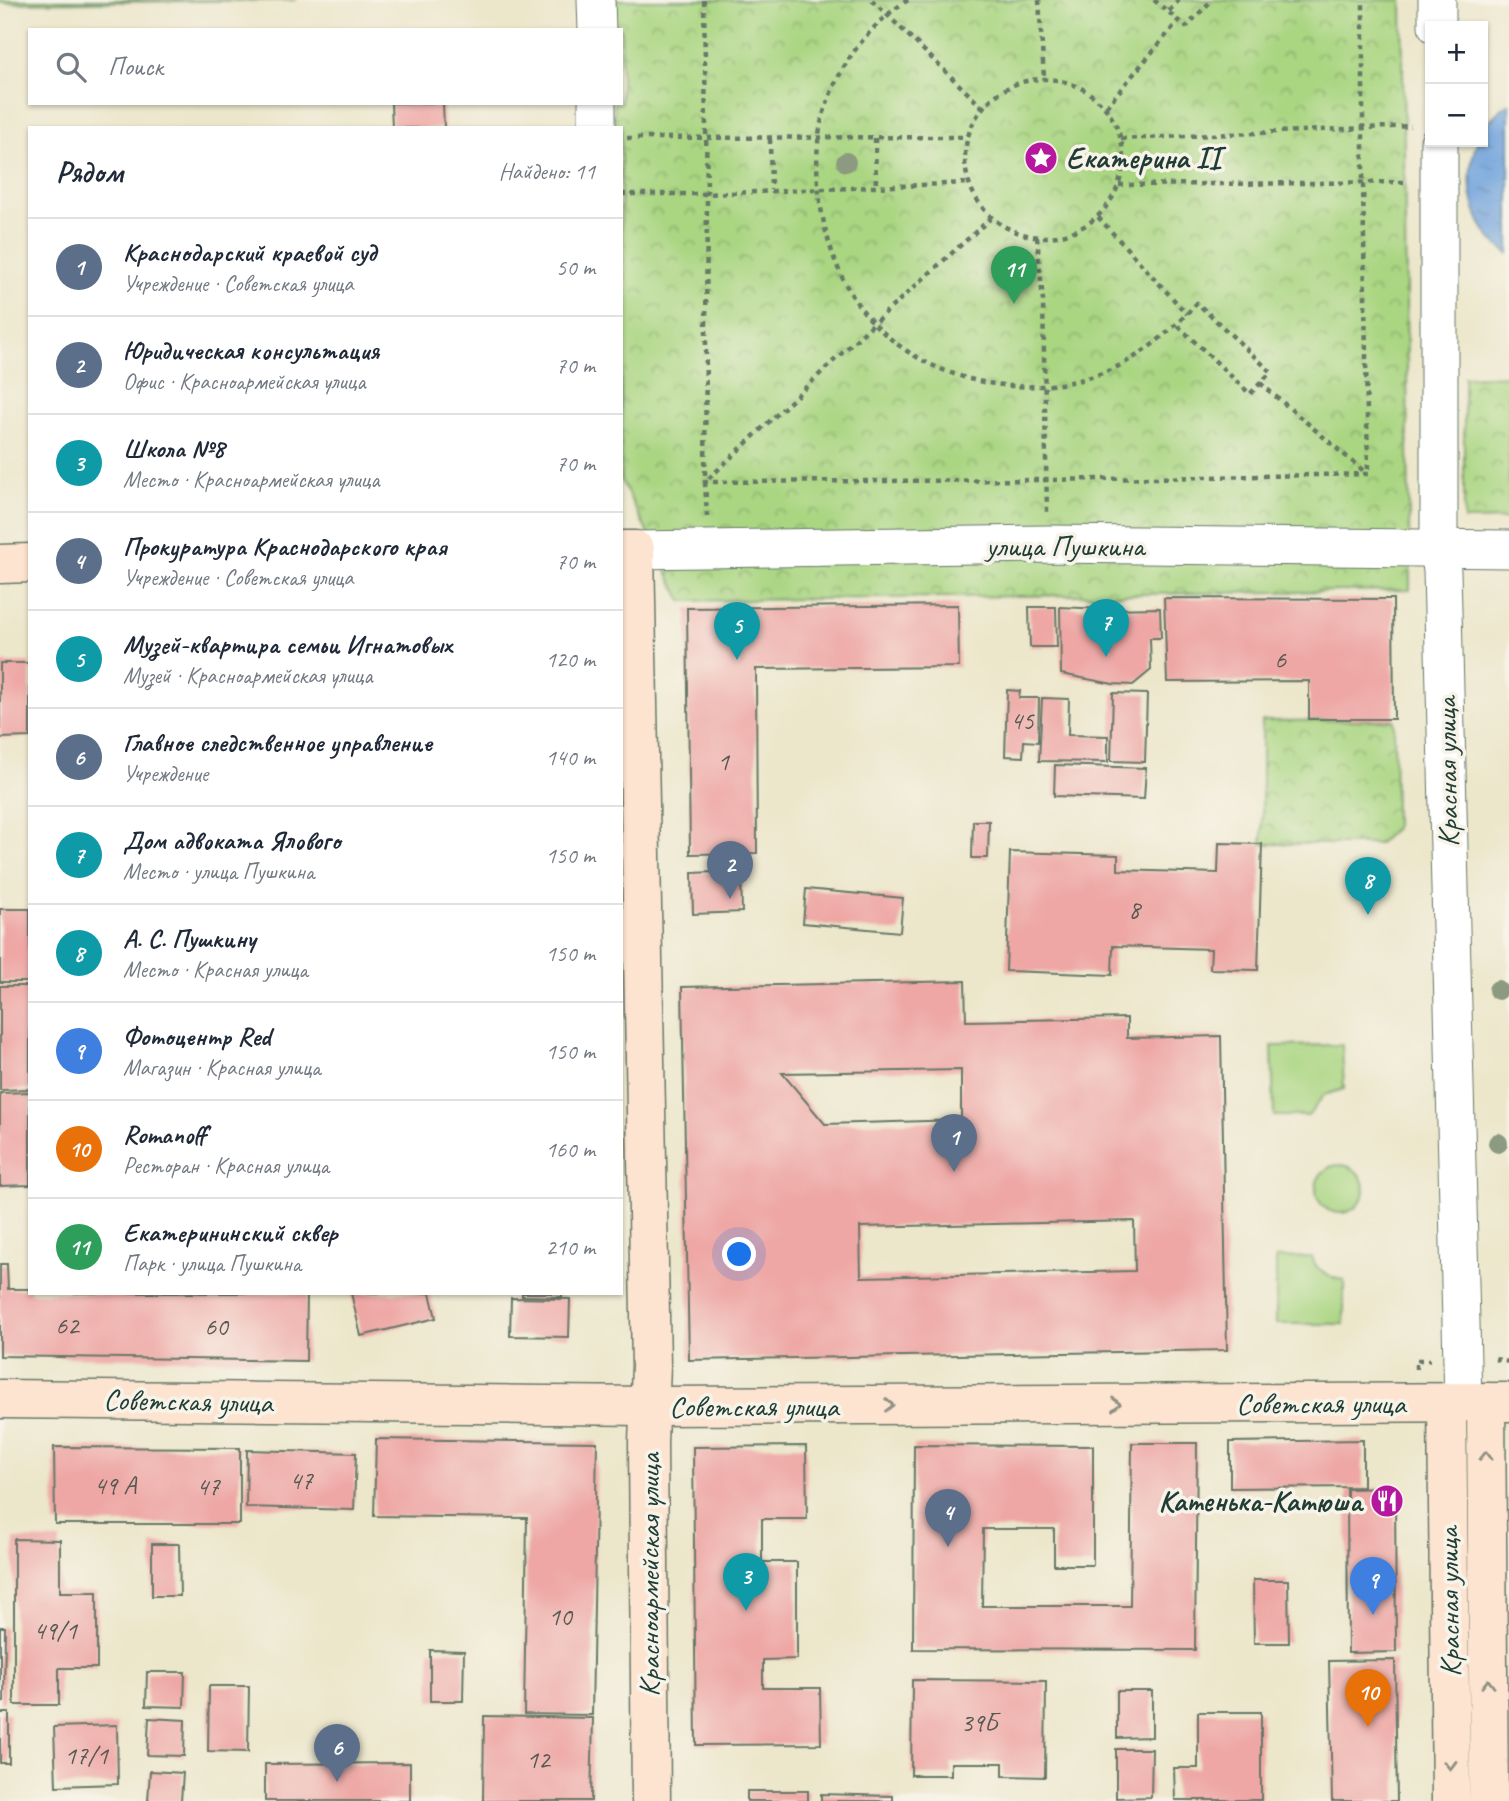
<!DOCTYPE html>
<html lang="ru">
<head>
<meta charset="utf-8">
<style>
  :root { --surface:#fff; --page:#f6f6f7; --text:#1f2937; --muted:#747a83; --line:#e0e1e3; --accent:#2563eb }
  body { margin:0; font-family:Caveat,sans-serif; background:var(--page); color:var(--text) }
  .controls { position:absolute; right:21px; top:21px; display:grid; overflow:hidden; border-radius:0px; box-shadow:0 2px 5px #0004 }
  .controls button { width:63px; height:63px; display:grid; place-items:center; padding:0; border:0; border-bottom:2px solid var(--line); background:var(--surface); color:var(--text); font:35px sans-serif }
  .you { position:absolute; left:740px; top:1255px; width:24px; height:24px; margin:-18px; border:5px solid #fff; border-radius:50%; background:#1a73e8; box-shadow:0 0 0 10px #1a73e833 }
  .badge { display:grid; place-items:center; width:46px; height:46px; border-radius:50%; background:var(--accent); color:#fff; font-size:23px; font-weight:700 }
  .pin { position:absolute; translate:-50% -58px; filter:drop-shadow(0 2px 4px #0008) }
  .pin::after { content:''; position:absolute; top:37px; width:24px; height:21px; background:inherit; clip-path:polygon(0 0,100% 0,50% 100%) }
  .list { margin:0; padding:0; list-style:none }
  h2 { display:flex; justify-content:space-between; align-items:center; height:91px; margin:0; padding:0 28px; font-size:30px }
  h2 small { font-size:23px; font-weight:400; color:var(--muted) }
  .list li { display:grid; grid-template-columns:46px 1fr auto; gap:21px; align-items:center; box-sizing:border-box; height:98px; padding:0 28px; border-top:2px solid var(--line) }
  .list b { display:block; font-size:26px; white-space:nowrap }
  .list p { margin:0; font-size:23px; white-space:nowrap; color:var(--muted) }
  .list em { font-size:23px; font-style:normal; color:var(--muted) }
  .icon { flex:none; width:38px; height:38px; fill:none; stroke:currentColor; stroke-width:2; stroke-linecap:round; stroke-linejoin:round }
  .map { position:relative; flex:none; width:1509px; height:1801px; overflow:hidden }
  .search { position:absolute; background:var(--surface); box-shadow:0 2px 5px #0004; left:28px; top:28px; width:595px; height:77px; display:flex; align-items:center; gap:18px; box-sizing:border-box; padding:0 24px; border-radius:0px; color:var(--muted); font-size:26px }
  .panel { position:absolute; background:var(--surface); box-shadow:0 2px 5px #0004; left:28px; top:126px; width:595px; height:1169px; border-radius:0px }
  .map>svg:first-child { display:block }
  .green { fill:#aad682; stroke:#648a5b; stroke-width:2 }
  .park { fill:url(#park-crowns); stroke:#648a5b; stroke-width:2 }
  .water { fill:url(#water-ripples); stroke:#487088; stroke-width:2 }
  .building { fill:#eea7a5; fill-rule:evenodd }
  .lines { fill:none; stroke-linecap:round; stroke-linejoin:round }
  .street-casing { stroke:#677868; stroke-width:39 }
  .secondary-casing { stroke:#677868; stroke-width:41 }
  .path { stroke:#677868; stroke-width:4.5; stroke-dasharray:5 5; stroke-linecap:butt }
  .street { stroke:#fff; stroke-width:37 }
  .secondary { stroke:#fde4d0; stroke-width:38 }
  .tree { fill:#8b9a80 }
  .oneway { stroke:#8e9082 }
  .labels { text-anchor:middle; stroke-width:7; stroke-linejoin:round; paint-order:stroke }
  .number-label { font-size:26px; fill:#535850 }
  .poi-label { font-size:30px; font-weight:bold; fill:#1f3d34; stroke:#f7f3e8; text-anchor:start }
  .street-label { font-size:30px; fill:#1f3d34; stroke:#f7f3e8 }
</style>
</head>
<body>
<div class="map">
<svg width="1509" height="1801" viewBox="0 0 1509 1801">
  <defs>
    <pattern id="park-crowns" width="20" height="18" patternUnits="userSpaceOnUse" patternTransform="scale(1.75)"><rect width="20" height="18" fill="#aad682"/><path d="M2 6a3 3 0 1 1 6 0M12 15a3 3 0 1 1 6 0" fill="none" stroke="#8aaf6b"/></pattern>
    <pattern id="water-ripples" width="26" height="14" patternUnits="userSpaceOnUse" patternTransform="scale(1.75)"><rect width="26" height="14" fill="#71a3dc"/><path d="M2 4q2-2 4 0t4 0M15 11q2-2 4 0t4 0" fill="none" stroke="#5c86b3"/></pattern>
  </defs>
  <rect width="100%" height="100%" fill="#f7f3e8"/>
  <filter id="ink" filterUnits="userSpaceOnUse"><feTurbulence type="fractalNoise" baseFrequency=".0143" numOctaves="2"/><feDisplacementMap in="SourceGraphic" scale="14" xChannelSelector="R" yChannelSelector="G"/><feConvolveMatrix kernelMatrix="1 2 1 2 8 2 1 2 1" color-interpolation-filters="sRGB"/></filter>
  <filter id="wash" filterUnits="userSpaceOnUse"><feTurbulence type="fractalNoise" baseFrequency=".00686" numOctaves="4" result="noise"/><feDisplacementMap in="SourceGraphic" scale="28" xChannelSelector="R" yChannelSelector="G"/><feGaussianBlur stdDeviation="1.57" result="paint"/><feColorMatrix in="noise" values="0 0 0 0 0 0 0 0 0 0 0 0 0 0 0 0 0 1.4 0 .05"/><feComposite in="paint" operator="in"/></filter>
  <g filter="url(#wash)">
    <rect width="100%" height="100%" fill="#ece6ca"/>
    <g class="green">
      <polygon points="1342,1045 1344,1089 1324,1095 1308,1116 1274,1116 1272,1046"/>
      <circle cx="1340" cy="1189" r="24"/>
      <path d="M1312 1257C1317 1272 1328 1278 1344 1280V1324H1276V1258Z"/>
    </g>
    <g class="park">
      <polygon points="0,0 297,0 0,3"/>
      <polygon points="614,0 1402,0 1410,590 682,601 621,480 621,128 615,128 614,103 621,103 621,30 614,30"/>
      <polygon points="1509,375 1509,519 1464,520 1464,377"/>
      <polygon points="1394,720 1395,828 1378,844 1262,844 1262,721"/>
    </g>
    <path class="water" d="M1509 103V254C1471 230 1463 181 1477 142H1483C1483 124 1495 113 1509 103Z"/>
    <g id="blocks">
      <g class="building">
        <polygon points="391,103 443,103 444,128 392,128"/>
        <polygon points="1164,598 1393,599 1394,719 1309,719 1309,681 1167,682"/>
        <polygon points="958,605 959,667 756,669 757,853 690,854 687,608"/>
        <polygon points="1029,607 1056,607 1057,647 1030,647"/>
        <polygon points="1060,607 1104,609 1160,608 1161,638 1150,638 1151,670 1133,685 1113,684 1061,674"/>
        <polygon points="0,663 30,663 30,737 0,738"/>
        <polygon points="1007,690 1020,691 1019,698 1039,698 1038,742 1024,741 1023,757 1005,756"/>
        <polygon points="1113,693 1147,694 1145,762 1111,761"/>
        <polygon points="1042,698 1069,699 1068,735 1108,736 1108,762 1039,761"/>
        <polygon points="1055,765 1146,768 1144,799 1054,796"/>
        <polygon points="973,821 989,821 988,858 972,858"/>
        <polygon points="1219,843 1262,844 1258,970 1210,969 1211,949 1113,946 1112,975 1006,971 1010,852 1118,855 1118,870 1218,873"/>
        <polygon points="741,871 742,912 693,914 692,873"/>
        <polygon points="806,889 903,898 900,932 803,923"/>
        <rect x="0" y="909" width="30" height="73"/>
        <path d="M965 981 966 1021 1127 1018V1038L1221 1036 1227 1350 689 1360 682 987ZM961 1070V1120L825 1124 782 1073ZM1134 1221 1135 1271 861 1277 860 1227Z"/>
        <polygon points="0,986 30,986 30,1089 0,1090"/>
        <polygon points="30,1092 30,1185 0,1186 0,1093"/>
        <polygon points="0,1264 7,1264 8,1289 30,1289 30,1293 307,1293 306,1361 0,1356"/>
        <polygon points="351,1293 430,1293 436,1318 361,1336"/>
        <polygon points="522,1293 562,1293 562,1297 522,1296"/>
        <polygon points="511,1298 570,1299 569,1337 510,1336"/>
        <polygon points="376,1439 597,1442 592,1715 524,1714 527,1518 374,1516"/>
        <polygon points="1363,1440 1363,1487 1230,1488 1230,1442"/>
        <polygon points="1132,1443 1197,1443 1195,1650 913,1649 914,1445 1093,1446 1093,1565 1054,1565 1054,1529 983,1529 982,1606 1130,1606"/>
        <polygon points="806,1446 807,1519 762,1519 762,1562 797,1562 797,1659 763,1660 763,1688 820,1688 821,1744 696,1745 693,1447"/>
        <polygon points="54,1447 240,1448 240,1524 55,1524"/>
        <polygon points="247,1450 356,1453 354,1510 246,1507"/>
        <polygon points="1395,1488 1396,1652 1348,1653 1347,1489"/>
        <polygon points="14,1539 60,1540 60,1592 97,1592 97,1668 59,1668 59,1705 14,1705"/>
        <polygon points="152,1544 179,1544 180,1596 152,1596"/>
        <polygon points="1253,1580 1288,1580 1289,1643 1254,1643"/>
        <polygon points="0,1627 5,1627 4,1702 0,1702"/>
        <polygon points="430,1650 464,1651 463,1701 430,1701"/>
        <polygon points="1395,1660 1397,1801 1332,1801 1329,1661"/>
        <polygon points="147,1672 185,1672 184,1707 146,1706"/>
        <polygon points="912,1680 1046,1681 1045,1777 1003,1776 1003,1763 951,1763 951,1775 911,1775"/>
        <polygon points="209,1686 249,1686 248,1752 208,1751"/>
        <polygon points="1117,1691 1152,1691 1152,1737 1117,1738"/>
        <polygon points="1198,1712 1261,1712 1261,1800 1175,1800 1174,1768 1198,1768"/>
        <rect x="0" y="1713" width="9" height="50"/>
        <polygon points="484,1716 593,1718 591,1801 483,1801"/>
        <polygon points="149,1718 185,1720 184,1756 147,1755"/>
        <polygon points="117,1725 118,1784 56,1786 54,1727"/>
        <polygon points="1116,1749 1152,1749 1151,1797 1116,1798"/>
        <polygon points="410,1763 410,1801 265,1801 265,1764"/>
        <polygon points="150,1771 183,1773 181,1801 148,1801"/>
        <rect x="747" y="1791" width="61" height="10"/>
        <polygon points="821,1794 893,1796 893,1801 821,1801"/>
      </g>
    </g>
  </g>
  <g filter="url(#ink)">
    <use href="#blocks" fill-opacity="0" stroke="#677868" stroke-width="2"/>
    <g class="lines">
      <defs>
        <g id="street">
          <polyline points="596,0 597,30"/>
          <polyline points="1437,0 1437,26"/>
          <polyline points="597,103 597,128"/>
          <polyline points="1439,142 1439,550 1442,571 1463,1402"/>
          <polyline points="635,550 1049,544 1509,549"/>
        </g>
        <g id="secondary">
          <polyline points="621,550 635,550 651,1365 648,1443 651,1801"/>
          <polyline points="0,564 30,563"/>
          <polyline points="0,1399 649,1406 1509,1402"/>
          <polyline points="1447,1402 1451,1801"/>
          <polyline points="1486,1402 1489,1801"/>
        </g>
      </defs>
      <use href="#street" class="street-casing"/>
      <use href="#secondary" class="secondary-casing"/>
      <g class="path">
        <polyline points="704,0 707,194 705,482 1047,480 1368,474 1363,182 1363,0"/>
        <polyline points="872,0 982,107"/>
        <path d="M908 0C868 25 838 67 824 112 807 166 823 253 855 300 909 379 1018 406 1105 372 1141 358 1172 330 1197 303L1271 372 1250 394 1177 325"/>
        <polyline points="1039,0 1044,78"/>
        <polyline points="1154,0 1186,27 1212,0"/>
        <polyline points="1169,11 1179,0"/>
        <circle cx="1044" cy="158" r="79"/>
        <polyline points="1106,107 1179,20"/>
        <polyline points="627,138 966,137"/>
        <polyline points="875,138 876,185"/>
        <polyline points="770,139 771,190"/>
        <polyline points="1121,139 1411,126"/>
        <polyline points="1119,185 1406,182"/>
        <polyline points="621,194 707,194 969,183"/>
        <polyline points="1098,217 1187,314"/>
        <polyline points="1037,237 1043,301 1047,512"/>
        <polyline points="1260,383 1366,473"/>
        <polyline points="707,517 705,482 874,323 991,218"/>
        <polyline points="1495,1359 1509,1362"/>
        <polyline points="1416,1369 1416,1360 1430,1360"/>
      </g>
      <use href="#street" class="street"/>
      <use href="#secondary" class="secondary"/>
    </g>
    <g class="tree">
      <circle cx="846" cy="162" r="10"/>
      <circle cx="1498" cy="990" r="10"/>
      <circle cx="1498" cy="1143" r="10"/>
    </g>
    <defs><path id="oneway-chevron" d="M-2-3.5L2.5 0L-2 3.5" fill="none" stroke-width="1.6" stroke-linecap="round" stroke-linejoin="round" transform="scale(1.75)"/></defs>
    <g class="oneway">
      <use href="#oneway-chevron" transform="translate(1116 1404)"/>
      <use href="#oneway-chevron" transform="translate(889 1405)"/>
      <use href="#oneway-chevron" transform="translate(1486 1456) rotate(-90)"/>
      <use href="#oneway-chevron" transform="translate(1488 1684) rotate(-90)"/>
      <use href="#oneway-chevron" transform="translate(1450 1765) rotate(89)"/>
    </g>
  </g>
  <defs>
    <symbol id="sight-disc" viewBox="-11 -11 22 22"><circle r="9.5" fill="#b5179e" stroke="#f7f3e8"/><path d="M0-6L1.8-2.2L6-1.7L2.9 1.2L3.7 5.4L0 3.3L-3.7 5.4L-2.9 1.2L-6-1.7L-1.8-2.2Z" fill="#fff"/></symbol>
    <symbol id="restaurant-disc" viewBox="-11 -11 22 22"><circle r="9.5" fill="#b5179e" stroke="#f7f3e8"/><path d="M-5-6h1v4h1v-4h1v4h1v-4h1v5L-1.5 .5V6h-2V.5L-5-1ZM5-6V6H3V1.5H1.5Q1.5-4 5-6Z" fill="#fff"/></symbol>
  </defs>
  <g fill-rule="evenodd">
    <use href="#sight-disc" x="1022" y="139" width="38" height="38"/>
    <use href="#restaurant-disc" x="1368" y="1482" width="38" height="38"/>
  </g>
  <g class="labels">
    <g class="number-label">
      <text x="1280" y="668">6</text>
      <text x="1022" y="729">45</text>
      <text x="723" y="770">1</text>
      <text x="1134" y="918">8</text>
      <text x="67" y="1334">62</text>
      <text x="216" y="1335">60</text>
      <text x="301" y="1489">47</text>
      <text x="115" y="1494">49 А</text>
      <text x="208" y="1495">47</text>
      <text x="560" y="1625">10</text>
      <text x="55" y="1639">49/1</text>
      <text x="979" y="1731">39Б</text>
      <text x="86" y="1764">17/1</text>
      <text x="538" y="1768">12</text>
    </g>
    <g class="poi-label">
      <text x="1066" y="168">Екатерина II</text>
      <text x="1362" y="1511" text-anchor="end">Катенька-Катюша</text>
    </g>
    <g class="street-label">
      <text x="1065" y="556">улица Пушкина</text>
      <text transform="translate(1447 772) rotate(-91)" y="10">Красная улица</text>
      <text transform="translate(188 1401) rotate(1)" y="10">Советская улица</text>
      <text x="1321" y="1413">Советская улица</text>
      <text x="754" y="1416">Советская улица</text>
      <text transform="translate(649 1575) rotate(-90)" y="10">Красноармейская улица</text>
      <text transform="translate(1449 1602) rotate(-91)" y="10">Красная улица</text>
    </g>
  </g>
</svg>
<div class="controls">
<button>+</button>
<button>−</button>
</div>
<div class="you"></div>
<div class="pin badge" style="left:954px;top:1172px;background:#5c6f8a">1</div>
<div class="pin badge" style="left:730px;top:899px;background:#5c6f8a">2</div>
<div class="pin badge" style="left:746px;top:1611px;background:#0f9aa8">3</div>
<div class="pin badge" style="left:948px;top:1547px;background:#5c6f8a">4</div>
<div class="pin badge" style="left:737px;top:660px;background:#0f9aa8">5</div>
<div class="pin badge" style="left:337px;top:1782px;background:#5c6f8a">6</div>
<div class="pin badge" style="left:1106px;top:657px;background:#0f9aa8">7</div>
<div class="pin badge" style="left:1368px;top:915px;background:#0f9aa8">8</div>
<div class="pin badge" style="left:1373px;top:1615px;background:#3f7fe0">9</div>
<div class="pin badge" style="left:1368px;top:1727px;background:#e8710a">10</div>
<div class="pin badge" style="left:1014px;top:304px;background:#2e9e5b">11</div>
<div class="search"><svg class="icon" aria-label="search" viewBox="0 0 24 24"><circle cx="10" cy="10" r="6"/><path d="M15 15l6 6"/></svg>Поиск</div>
<section class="panel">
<h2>Рядом<small>Найдено: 11</small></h2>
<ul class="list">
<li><span class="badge" style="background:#5c6f8a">1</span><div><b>Краснодарский краевой суд</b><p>Учреждение · Советская улица</p></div><em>50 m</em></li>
<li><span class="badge" style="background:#5c6f8a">2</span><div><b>Юридическая консультация</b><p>Офис · Красноармейская улица</p></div><em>70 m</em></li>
<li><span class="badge" style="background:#0f9aa8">3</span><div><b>Школа №8</b><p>Место · Красноармейская улица</p></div><em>70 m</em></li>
<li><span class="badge" style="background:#5c6f8a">4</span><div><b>Прокуратура Краснодарского края</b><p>Учреждение · Советская улица</p></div><em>70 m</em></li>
<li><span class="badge" style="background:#0f9aa8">5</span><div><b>Музей-квартира семьи Игнатовых</b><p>Музей · Красноармейская улица</p></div><em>120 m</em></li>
<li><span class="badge" style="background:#5c6f8a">6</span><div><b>Главное следственное управление</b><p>Учреждение</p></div><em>140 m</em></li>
<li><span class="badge" style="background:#0f9aa8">7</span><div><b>Дом адвоката Ялового</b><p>Место · улица Пушкина</p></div><em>150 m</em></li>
<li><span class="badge" style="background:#0f9aa8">8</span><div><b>А. С. Пушкину</b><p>Место · Красная улица</p></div><em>150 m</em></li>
<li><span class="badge" style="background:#3f7fe0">9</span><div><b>Фотоцентр Red</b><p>Магазин · Красная улица</p></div><em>150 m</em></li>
<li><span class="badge" style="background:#e8710a">10</span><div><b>Romanoff</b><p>Ресторан · Красная улица</p></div><em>160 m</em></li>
<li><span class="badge" style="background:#2e9e5b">11</span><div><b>Екатерининский сквер</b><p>Парк · улица Пушкина</p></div><em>210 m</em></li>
</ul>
</section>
</div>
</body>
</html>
